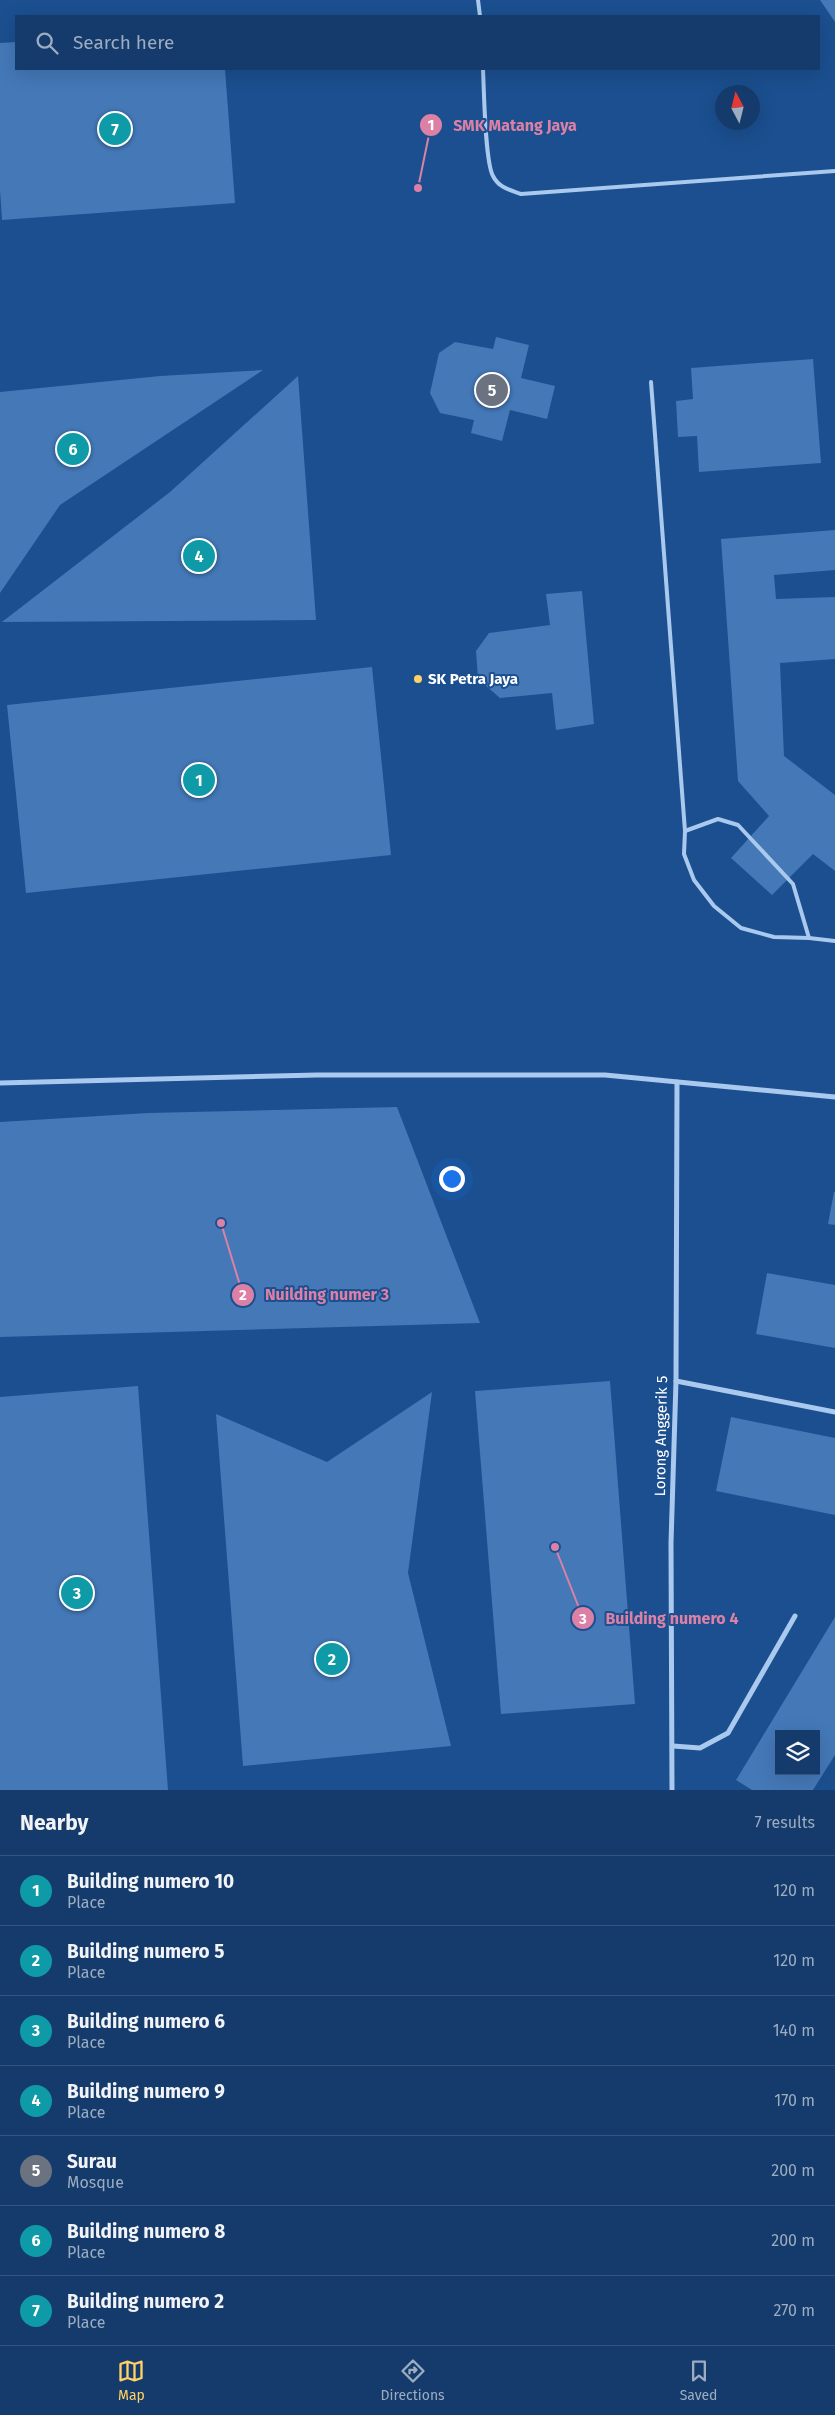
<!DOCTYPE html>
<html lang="en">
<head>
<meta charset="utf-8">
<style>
  :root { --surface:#143b6b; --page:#1d4271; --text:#f1f3f6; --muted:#9dadc1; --line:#33557e; --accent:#ffd166 }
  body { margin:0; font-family:"Fira Sans",sans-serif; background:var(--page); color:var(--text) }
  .controls { position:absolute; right:15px; bottom:15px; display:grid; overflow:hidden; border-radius:0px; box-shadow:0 5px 20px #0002 }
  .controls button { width:45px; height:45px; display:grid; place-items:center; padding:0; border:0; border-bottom:1px solid var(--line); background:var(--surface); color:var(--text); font:25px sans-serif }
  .compass { position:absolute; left:715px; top:85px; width:45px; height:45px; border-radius:50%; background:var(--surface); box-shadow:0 5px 20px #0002; rotate:353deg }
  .you { position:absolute; left:451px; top:1178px; width:18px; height:18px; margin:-12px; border:4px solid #fff; border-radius:50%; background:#1a73e8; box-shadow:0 0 0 8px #1a73e833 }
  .badge { display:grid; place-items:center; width:32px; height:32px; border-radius:50%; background:var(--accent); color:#fff; font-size:16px; font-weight:700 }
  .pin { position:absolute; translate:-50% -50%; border:2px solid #fff; box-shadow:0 1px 5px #0006 }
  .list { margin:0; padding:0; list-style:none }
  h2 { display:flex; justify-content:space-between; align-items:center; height:65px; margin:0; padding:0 20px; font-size:21px }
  h2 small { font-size:16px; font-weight:400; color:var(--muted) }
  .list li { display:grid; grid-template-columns:32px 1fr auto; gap:15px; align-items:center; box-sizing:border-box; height:70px; padding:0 20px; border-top:1px solid var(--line) }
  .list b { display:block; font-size:19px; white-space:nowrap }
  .list p { margin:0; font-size:16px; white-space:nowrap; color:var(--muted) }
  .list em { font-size:16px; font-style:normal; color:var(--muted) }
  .icon { flex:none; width:28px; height:28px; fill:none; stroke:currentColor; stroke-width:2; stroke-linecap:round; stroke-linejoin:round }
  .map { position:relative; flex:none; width:835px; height:1790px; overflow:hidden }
  .search { position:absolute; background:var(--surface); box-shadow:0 5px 20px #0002; left:15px; right:15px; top:15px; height:55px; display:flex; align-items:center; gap:12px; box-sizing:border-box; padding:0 18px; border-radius:0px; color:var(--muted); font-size:19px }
  .sheet { height:555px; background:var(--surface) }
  nav { display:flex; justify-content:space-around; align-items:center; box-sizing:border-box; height:70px; border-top:1px solid var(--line); background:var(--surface); font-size:14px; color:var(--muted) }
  nav a { display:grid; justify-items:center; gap:2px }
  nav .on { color:var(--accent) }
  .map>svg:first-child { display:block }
  .building { fill:#4478b7; fill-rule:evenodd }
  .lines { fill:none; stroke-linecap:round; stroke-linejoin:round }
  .lane { stroke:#a9c9ee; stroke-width:4 }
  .street { stroke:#a9c9ee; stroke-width:5 }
  .poi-dot { fill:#ffd166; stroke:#1b4f8f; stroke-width:2 }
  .labels { text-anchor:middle; stroke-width:4; stroke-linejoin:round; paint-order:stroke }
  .poi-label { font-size:15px; font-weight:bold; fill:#fff; stroke:#1b4f8f; text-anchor:start }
  .street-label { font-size:15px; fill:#fff; stroke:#1b4f8f }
  .leader { fill:none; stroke:#dd80a5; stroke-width:2 }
  .callout-dot { fill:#dd80a5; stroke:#1b4f8f; stroke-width:2 }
  .mark-label { font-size:15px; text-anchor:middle; font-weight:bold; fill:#fff }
  .callout-label { font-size:16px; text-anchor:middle; font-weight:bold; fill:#dd80a5; stroke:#1b4f8f; stroke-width:4; stroke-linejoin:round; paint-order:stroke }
</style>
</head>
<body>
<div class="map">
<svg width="835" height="1790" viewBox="0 0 835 1790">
  <rect width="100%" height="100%" fill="#1b4f8f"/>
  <g class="building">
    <polygon points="820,0 835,0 835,22"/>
    <polygon points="16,42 16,69 225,69 235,203 2,220 0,190 0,43"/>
    <polygon points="496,337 529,345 521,378 555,386 547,419 510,410 502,441 471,433 474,420 440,413 430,393 439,353 455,342 493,349"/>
    <polygon points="813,359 821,463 699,472 697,436 678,437 676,401 693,399 691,368"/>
    <polygon points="263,370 60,505 0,593 0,392 160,376"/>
    <polygon points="298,376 316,620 2,622 170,492"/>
    <polygon points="835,530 835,570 774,575 776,599 835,597 835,659 780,663 784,756 835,795 835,871 813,854 772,895 731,858 769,816 738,781 721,539"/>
    <polygon points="582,591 594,724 556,730 552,693 500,698 478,679 476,651 489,633 550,625 546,594"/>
    <polygon points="372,667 391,855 26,893 7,705"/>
    <polygon points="397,1107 480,1323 0,1337 0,1122 148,1113"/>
    <polygon points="834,1192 835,1192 835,1225 828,1224"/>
    <polygon points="767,1273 835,1285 835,1348 756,1334"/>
    <polygon points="610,1381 635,1704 501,1714 475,1391"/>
    <polygon points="138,1386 168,1790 0,1790 0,1397"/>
    <polygon points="432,1392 408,1573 451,1746 243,1766 216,1414 327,1462"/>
    <polygon points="731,1417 835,1438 835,1515 716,1491"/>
    <path d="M835 1617V1755L813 1790H752L736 1780ZM779 1734H816V1771H779Z"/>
  </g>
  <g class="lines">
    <g class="lane">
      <polyline points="478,0 480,16"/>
      <path d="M483 69C484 90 485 162 493 176 499 188 510 190 521 194L835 171"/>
      <polyline points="651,382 685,831 684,854 694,880 714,906 741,928 774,937 809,938 835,941"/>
      <polyline points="685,831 718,819 738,825 793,884 809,938"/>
    </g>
    <g class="street">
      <polyline points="0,1083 317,1075 605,1075 835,1097"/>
      <polyline points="676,1381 835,1412"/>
      <polyline points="673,1746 700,1748 728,1733 795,1616"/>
      <polyline points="672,1790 671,1543 676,1381 677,1082"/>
    </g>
  </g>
  <circle class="poi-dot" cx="418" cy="679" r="5"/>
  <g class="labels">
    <g class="poi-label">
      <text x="428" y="684">SK Petra Jaya</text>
    </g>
    <g class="street-label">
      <text transform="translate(661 1436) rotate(-89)" y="5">Lorong Anggerik 5</text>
    </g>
  </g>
  <path class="leader" d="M418 188L431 125M221 1223L243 1295M555 1547L583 1618"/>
  <g class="callout-dot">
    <circle cx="418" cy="188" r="5"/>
    <circle cx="221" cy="1223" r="5"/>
    <circle cx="555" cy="1547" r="5"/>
    <circle cx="431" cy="125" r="12"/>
    <circle cx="243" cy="1295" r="12"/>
    <circle cx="583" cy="1618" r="12"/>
  </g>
  <g class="mark-label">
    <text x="431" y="130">1</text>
    <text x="243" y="1300">2</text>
    <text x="583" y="1624">3</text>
  </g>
  <g class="callout-label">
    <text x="515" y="131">SMK Matang Jaya</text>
    <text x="327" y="1300">Nuilding numer 3</text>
    <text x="672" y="1624">Building numero 4</text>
  </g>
</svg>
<div class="controls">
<button><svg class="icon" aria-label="layers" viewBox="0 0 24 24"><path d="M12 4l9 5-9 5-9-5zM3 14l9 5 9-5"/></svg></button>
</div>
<svg class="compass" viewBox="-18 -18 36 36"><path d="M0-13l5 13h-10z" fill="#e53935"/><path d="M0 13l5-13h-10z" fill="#9dadc1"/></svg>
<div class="you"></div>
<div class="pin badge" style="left:199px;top:780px;background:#0f9aa8">1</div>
<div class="pin badge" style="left:332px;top:1659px;background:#0f9aa8">2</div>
<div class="pin badge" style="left:77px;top:1593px;background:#0f9aa8">3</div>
<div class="pin badge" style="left:199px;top:556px;background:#0f9aa8">4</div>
<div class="pin badge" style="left:492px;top:390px;background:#6b7280">5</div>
<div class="pin badge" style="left:73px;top:449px;background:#0f9aa8">6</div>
<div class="pin badge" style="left:115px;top:129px;background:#0f9aa8">7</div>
<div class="search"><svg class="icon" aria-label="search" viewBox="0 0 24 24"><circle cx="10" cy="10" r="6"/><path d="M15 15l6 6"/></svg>Search here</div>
</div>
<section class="sheet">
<h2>Nearby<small>7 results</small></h2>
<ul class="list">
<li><span class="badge" style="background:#0f9aa8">1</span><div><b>Building numero 10</b><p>Place</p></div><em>120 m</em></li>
<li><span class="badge" style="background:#0f9aa8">2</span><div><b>Building numero 5</b><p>Place</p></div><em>120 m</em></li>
<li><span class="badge" style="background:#0f9aa8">3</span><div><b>Building numero 6</b><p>Place</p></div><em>140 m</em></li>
<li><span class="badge" style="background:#0f9aa8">4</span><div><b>Building numero 9</b><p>Place</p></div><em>170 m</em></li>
<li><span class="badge" style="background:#6b7280">5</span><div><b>Surau</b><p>Mosque</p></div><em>200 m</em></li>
<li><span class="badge" style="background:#0f9aa8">6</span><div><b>Building numero 8</b><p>Place</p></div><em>200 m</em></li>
<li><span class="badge" style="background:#0f9aa8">7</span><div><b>Building numero 2</b><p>Place</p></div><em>270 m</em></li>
</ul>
</section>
<nav>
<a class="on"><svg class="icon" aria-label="map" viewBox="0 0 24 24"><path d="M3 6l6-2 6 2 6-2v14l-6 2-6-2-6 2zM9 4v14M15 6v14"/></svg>Map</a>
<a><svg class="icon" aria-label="directions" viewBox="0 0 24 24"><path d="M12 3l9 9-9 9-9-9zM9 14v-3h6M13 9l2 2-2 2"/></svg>Directions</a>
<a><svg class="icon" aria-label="saved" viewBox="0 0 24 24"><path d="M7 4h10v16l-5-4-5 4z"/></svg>Saved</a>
</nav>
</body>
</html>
